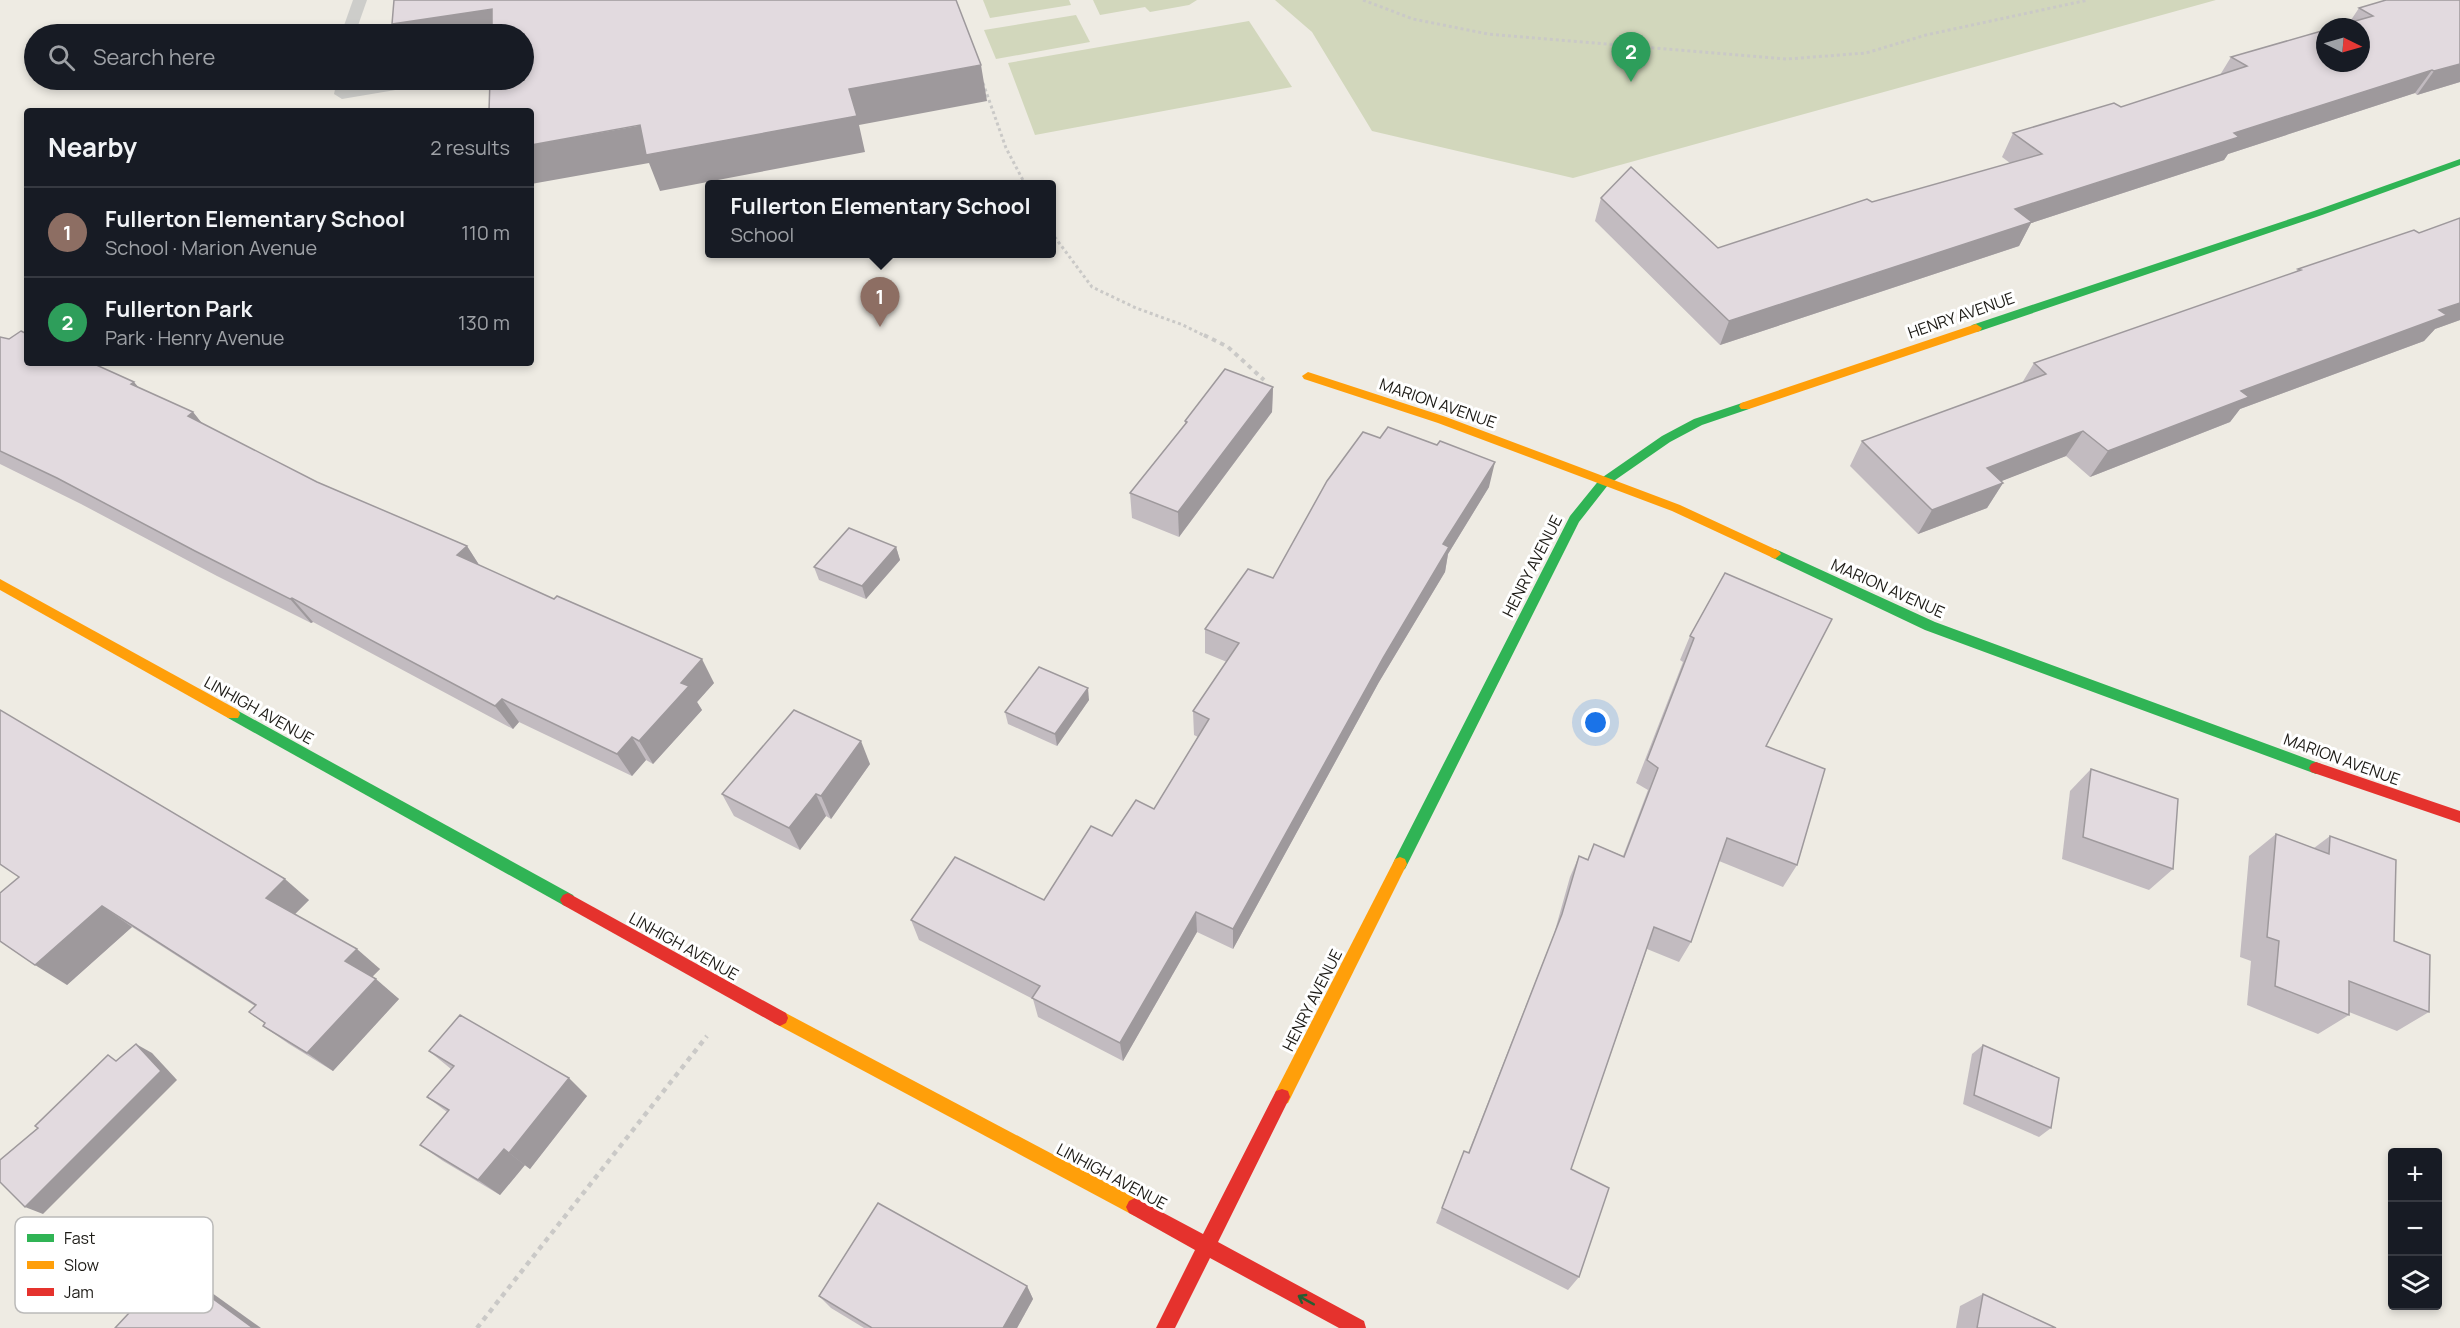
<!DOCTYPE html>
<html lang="en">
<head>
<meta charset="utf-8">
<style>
  :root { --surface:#171b24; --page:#20242c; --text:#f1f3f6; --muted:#9ea1a6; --line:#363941; --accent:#ea580c }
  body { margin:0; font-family:Manrope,sans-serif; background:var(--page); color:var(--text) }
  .controls { position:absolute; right:18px; bottom:18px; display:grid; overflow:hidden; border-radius:6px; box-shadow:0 3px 9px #0003 }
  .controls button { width:54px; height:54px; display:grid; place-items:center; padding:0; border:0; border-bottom:2px solid var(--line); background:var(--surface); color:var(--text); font:30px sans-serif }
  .compass { position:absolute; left:2316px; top:18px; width:54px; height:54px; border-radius:50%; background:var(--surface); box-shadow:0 3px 9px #0003; rotate:95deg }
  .you { position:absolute; left:1596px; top:723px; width:21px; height:21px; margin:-15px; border:4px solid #fff; border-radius:50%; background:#1a73e8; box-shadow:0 0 0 9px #1a73e833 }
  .badge { display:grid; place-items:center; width:39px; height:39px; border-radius:50%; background:var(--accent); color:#fff; font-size:20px; font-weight:700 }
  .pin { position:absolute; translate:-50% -50px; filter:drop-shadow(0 2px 3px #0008) }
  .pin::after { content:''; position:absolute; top:32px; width:21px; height:18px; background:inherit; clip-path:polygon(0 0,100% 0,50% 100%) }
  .popup { position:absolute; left:705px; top:180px; width:351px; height:78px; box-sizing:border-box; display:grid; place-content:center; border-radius:6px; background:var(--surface); filter:drop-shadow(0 2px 4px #0005); font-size:20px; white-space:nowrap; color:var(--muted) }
  .popup b { font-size:22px; color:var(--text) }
  .popup::after { content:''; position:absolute; left:50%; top:100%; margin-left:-12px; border:12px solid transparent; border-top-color:var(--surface) }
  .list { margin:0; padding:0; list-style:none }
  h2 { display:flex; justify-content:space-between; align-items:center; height:78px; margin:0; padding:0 24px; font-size:26px }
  h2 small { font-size:20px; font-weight:400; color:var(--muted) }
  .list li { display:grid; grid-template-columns:39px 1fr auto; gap:18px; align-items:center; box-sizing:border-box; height:90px; padding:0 24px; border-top:2px solid var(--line) }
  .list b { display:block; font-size:22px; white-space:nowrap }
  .list p { margin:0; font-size:20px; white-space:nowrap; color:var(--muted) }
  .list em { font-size:20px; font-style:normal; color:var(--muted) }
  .icon { flex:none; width:33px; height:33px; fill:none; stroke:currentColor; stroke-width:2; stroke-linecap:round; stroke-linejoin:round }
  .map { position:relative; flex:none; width:2460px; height:1328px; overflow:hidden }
  .search { position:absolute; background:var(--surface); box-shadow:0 3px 9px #0003; left:24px; top:24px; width:510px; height:66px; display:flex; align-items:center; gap:15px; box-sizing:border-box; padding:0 21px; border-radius:33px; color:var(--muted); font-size:22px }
  .panel { position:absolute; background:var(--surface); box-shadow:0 3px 9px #0003; left:24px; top:108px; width:510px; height:258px; border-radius:6px }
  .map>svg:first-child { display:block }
  .green { fill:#d2d7bc }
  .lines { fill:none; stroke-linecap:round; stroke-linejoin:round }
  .path-far2 { stroke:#cac9c7; stroke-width:3; stroke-dasharray:3 3; stroke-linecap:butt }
  .path-far1 { stroke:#cac9c7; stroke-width:4; stroke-dasharray:4.5 4.5; stroke-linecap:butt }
  .path { stroke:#cac9c7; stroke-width:4.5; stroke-dasharray:5 5; stroke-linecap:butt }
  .lane { fill:#cdcdca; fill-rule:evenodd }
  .fast { fill:#30b455; fill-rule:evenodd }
  .slow { fill:#ff9f0a; fill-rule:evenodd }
  .jam { fill:#e5322d; fill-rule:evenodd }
  .wall { fill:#c2bbc0 }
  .shaded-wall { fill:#9e999c }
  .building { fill:#e2dadf; stroke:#9e999c; stroke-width:1.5 }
  .oneway { stroke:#255f32 }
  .labels { text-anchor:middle; stroke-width:6; stroke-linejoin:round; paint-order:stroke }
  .street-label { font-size:16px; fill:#1c1a15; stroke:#fff }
  .key { fill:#fff; stroke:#bbbab9; stroke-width:1.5 }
  .key-label { font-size:16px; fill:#1c1a15 }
</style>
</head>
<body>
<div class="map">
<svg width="2460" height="1328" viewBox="0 0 2460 1328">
  <rect width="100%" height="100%" fill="#eeebe3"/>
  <g class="green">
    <polygon points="983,0 1069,0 1071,5 990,18"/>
    <polygon points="1093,0 1197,0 1189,5 1150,12 1145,7 1100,15"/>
    <polygon points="1275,0 2216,0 1573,178 1372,131 1312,32"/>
    <polygon points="1076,15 1090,42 996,59 984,30"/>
    <polygon points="1249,21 1292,87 1035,135 1008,63"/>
  </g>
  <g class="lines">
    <g class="path-far2">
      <polyline points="1363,0 1413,19 1488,34 1787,59 1866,53 1926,35 2088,0"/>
      <polyline points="983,83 1006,148 1025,184"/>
      <polyline points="1051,232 1092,287 1136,308 1183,325 1207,337"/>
    </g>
    <polyline class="path-far1" points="1204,335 1228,347 1264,380"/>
    <polyline class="path" points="477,1328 707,1036"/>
    <g class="lane">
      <polygon points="353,0 367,0 355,34 341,34"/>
      <polygon points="337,80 351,80 351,88 401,80 433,80 425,85 342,99 334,94"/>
    </g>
    <g class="fast">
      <polygon points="2460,159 2460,165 2322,215 1980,331 1976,332 1970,328 1972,325 2314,211"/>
      <polygon points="1745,402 1749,403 1751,406 1749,409 1702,425 1670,442 1608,485 1579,522 1405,869 1400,871 1395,869 1393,864 1395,859 1570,516 1600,479 1662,436 1694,419"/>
      <polygon points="1775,549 1935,622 2321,764 2323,768 2321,772 2316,774 1925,630 1771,557 1769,554"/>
      <polygon points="233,708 573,895 576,900 573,905 568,907 563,905 228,718 226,714 228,710"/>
    </g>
    <g class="slow">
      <polygon points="1976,324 1982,328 1980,331 1749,409 1741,409 1739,406 1741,403"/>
      <polygon points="1308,372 1446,417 1680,505 1779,551 1781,554 1775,559 1771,557 1672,511 1438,423 1304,379 1302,376"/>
      <polygon points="0,579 238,710 240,714 238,718 228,718 0,590"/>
      <polygon points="1400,857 1405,859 1407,864 1288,1103 1282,1105 1276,1103 1274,1097 1276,1091 1395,859"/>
      <polygon points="780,1010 1141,1201 1144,1207 1141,1213 1135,1216 1129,1213 774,1023 772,1018 774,1013"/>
    </g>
    <g class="jam">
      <polygon points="2316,762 2460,811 2460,823 2311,772 2309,768 2311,764"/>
      <polygon points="568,893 786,1013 788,1018 786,1023 780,1026 774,1023 563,905 560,900 563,895"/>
      <polygon points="1282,1089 1288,1091 1290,1097 1218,1242 1364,1321 1366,1328 1339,1328 1210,1258 1175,1328 1156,1328 1195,1250 1129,1213 1126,1207 1129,1201 1135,1198 1141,1201 1203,1234 1276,1091"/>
    </g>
  </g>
  <g class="wall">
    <polygon points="2386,0 2460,82 2417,95 2415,93 2228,154 2224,160 2031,223 2019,246 1720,345 1595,221 1601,198 1718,248 2010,163 2002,157 2013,133 2121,107 2220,75 2231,57 2349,23 2359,8"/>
    <polygon points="2460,218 2460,320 2435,329 2424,341 2240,409 2230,422 2090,477 2066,456 2001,481 2003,483 1987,508 1918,534 1850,466 1862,441 2022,383 2034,363 2296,272 2298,269 2419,233"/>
    <polygon points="0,337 140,388 193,412 201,423 317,482 467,546 479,565 714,683 697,702 702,710 653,764 646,760 632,776 519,722 513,729 313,622 311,623 217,576 81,504 0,464"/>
    <polygon points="1273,387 1272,412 1179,537 1132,518 1130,493 1185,424 1185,421"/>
    <polygon points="1380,438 1437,445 1489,487 1448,554 1445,572 1379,682 1233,949 1197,932 1123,1061 1038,1017 1033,999 919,940 911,920 1044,900 1112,836 1154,809 1198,737 1194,735 1193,711 1227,662 1205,653 1205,629 1273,578"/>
    <polygon points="896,547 900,560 866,599 819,580 814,567"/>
    <polygon points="1725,573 1766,746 1797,865 1783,887 1719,861 1691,942 1679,962 1647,949 1571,1169 1579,1277 1568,1290 1436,1223 1464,1151 1468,1153 1554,934 1570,877 1579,856 1588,859 1594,844 1623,856 1648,790 1636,783 1683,662 1680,660 1690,636"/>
    <polygon points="1089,700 1057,746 1008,724 1005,712"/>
    <polygon points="870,764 831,819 826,816 800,850 734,816 722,794"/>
    <polygon points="2091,769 2173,869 2149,890 2062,859 2070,791"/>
    <polygon points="2276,834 2314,848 2330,836 2394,941 2429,1012 2397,1031 2349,1012 2349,1015 2318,1034 2247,1005 2251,961 2240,957 2249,856"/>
    <polygon points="19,877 309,900 295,914 380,969 372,977 399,999 333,1071 289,1044 263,1026 265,1024 255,1006 132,927 67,985"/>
    <polygon points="1983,1045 2051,1128 2039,1137 1963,1104 1972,1054"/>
    <polygon points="429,1051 587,1096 530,1169 525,1165 500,1195 443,1161 420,1145 447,1112 427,1097 451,1069"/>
    <polygon points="1027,1286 1033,1299 1017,1328 864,1328 831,1308 819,1296"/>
    <polygon points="1983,1294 2056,1328 1956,1328 1960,1306"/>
  </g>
  <g class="shaded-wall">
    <polygon points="492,9 503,34 398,34 392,24"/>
    <polygon points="2460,64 2460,82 2417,95 2434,71"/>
    <polygon points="981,65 987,101 859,125 865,152 660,191 649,163 531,184 531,145"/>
    <polygon points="2432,70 2415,93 2228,154 2224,160 2031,223 2019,246 1720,345 1729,321 2015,209 2234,133"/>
    <polygon points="2460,303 2460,320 2435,329 2424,341 2240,409 2230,422 2090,477 2108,451 2241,391 2439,310"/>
    <polygon points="134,382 156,408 131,384"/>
    <polygon points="1273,387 1272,412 1179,537 1178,512"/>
    <polygon points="193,412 214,438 188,416"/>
    <polygon points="2083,431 2066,456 1971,493 1987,468"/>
    <polygon points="1495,462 1489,487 1448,554 1445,572 1379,682 1233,949 1233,929 1443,544"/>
    <polygon points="2003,483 1987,508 1918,534 1932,510"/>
    <polygon points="467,546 483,571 457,555"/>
    <polygon points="896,547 900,560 866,599 862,586"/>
    <polygon points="292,598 313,622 311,623 290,599"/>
    <polygon points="702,659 714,683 697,702 702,710 653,764 639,741 681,683"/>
    <polygon points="1088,688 1089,700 1057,746 1055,734"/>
    <polygon points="502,699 519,722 513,729 495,706"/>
    <polygon points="632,737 646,760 632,776 617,754"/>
    <polygon points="861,741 870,764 831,819 821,796"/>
    <polygon points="816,794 826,816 800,850 789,828"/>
    <polygon points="285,879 309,900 291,918 266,898"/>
    <polygon points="102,906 132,927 67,985 35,965"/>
    <polygon points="1196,912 1197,932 1123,1061 1120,1043"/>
    <polygon points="357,949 380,969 368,981 345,961"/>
    <polygon points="376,979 399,999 333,1071 307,1053"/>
    <polygon points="136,1044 152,1053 177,1080 43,1214 25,1207"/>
    <polygon points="569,1078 587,1096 530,1169 509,1153"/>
    <polygon points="504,1149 525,1165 500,1195 478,1180"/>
    <polygon points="171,1268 187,1275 261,1328 253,1328"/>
    <polygon points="1027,1286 1033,1299 1017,1328 1003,1328"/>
  </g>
  <g class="building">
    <polygon points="394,0 956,0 981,65 849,89 857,116 646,155 640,125 531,145 531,111 489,111 490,80 524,80 524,34 492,34 492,9 392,24"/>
    <polygon points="2386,0 2460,0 2460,64 2434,71 2432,70 2234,133 2239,137 2015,209 2032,222 1729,321 1601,198 1631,167 1718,248 1867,199 1872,202 2042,154 2013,133 2114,103 2121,107 2247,66 2231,57 2325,30 2325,63 2361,63 2361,27 2334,27 2373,16 2359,8"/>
    <polygon points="2460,218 2460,303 2439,310 2447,315 2241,391 2249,397 2108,451 2083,431 1987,468 2003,483 1932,510 1862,441 2046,374 2034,363 2301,270 2298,269 2414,230 2419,233"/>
    <polygon points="21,331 27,334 27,363 92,363 134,382 131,384 193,412 188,416 317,482 467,546 457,555 554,599 557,596 702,659 681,683 689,686 639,741 632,737 617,754 502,699 495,706 292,598 290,599 195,551 57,478 0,451 0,337 9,339"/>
    <polygon points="1225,369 1273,387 1178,512 1130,493 1187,422 1185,421"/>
    <polygon points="1388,427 1437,445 1440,441 1495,462 1443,544 1449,547 1383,658 1233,929 1196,912 1120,1043 1032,998 1040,986 911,920 955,857 1044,900 1091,826 1112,836 1136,800 1154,809 1209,719 1193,711 1239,643 1205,629 1248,569 1273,578 1327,481 1363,432 1380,438"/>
    <polygon points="849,528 896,547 862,586 814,567"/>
    <polygon points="1725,573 1832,619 1766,746 1825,769 1797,865 1727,838 1691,942 1654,927 1571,1169 1609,1188 1579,1277 1442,1208 1464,1151 1469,1153 1562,914 1579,856 1588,860 1594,844 1624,857 1658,768 1647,760 1694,638 1690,636"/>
    <polygon points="1039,667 1088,688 1055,734 1005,712"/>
    <polygon points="0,710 285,879 266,898 357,949 345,961 376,979 307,1053 263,1026 265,1023 249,1012 256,1005 102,906 35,965 0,941 0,893 19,877 0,864"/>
    <polygon points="794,710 861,741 821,796 816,794 789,828 722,794"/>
    <polygon points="2091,769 2178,799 2173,869 2083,837"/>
    <polygon points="2276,834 2329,854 2330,836 2396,860 2394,941 2430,955 2429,1012 2349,981 2349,1015 2275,986 2279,941 2267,937"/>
    <polygon points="460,1015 569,1078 509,1153 504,1149 478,1180 420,1145 449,1110 427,1097 454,1066 429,1051"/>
    <polygon points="136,1044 161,1071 25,1207 0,1182 0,1160 38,1128 35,1126 108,1055 116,1061"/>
    <polygon points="1983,1045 2059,1078 2051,1128 1974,1095"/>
    <polygon points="878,1203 1027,1286 1003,1328 872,1328 819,1296"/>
    <polygon points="171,1268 253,1328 115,1328"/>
    <polygon points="1983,1294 2056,1328 1977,1328"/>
  </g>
  <defs><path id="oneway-shaft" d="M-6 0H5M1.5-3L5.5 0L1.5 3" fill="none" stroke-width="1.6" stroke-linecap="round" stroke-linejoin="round" transform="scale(1.5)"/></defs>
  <use class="oneway" href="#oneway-shaft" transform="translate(1306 1300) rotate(-151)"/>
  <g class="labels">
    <g class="street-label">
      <text transform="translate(1961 315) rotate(-19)" y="6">HENRY AVENUE</text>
      <text transform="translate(1438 403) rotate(19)" y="6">MARION AVENUE</text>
      <text transform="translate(1532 566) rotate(-63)" y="6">HENRY AVENUE</text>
      <text transform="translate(1888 588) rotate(24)" y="6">MARION AVENUE</text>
      <text transform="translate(259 710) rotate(29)" y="6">LINHIGH AVENUE</text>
      <text transform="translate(2342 759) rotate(20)" y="6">MARION AVENUE</text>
      <text transform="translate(684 946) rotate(29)" y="6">LINHIGH AVENUE</text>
      <text transform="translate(1312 1000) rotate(-63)" y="6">HENRY AVENUE</text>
      <text transform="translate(1112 1176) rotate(28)" y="6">LINHIGH AVENUE</text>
    </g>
  </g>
  <rect x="15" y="1217" width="198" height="96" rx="9" class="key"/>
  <rect x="27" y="1234" width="27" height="8" fill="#30b455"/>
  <rect x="27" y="1261" width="27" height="8" fill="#ff9f0a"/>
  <rect x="27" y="1288" width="27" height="8" fill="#e5322d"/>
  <g class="key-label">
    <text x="64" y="1244">Fast</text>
    <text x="64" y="1271">Slow</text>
    <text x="64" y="1298">Jam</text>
  </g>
</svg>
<div class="controls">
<button>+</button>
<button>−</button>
<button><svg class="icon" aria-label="layers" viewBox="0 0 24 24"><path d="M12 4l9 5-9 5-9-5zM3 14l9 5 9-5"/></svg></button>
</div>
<svg class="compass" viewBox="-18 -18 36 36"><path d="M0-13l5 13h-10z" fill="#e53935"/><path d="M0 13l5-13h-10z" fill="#9ea1a6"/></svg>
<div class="you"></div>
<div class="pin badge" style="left:880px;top:327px;background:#8d6e63">1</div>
<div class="popup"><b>Fullerton Elementary School</b>School</div>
<div class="pin badge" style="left:1631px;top:82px;background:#2e9e5b">2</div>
<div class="search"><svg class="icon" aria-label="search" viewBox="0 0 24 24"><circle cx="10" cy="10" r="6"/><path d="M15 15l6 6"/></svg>Search here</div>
<section class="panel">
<h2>Nearby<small>2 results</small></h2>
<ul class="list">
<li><span class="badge" style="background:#8d6e63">1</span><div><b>Fullerton Elementary School</b><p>School · Marion Avenue</p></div><em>110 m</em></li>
<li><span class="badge" style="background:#2e9e5b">2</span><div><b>Fullerton Park</b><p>Park · Henry Avenue</p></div><em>130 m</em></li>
</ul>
</section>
</div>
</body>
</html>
